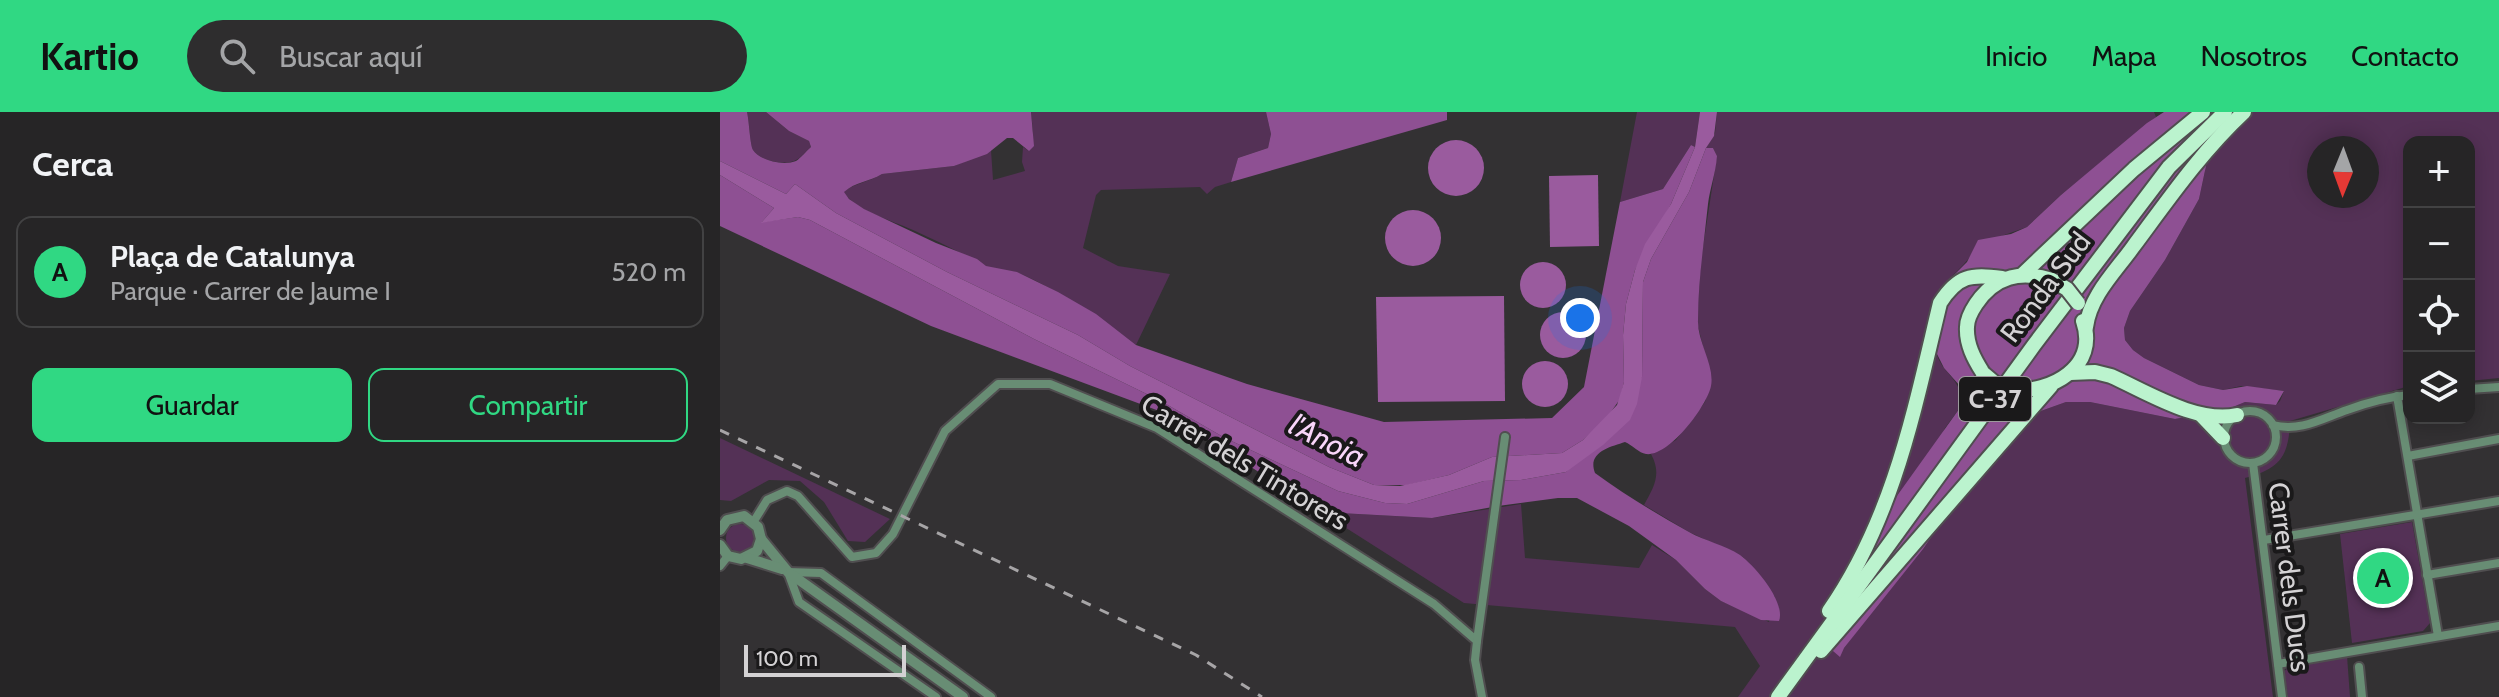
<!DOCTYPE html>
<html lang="es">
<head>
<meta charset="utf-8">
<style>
  :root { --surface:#262526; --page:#2e2d2e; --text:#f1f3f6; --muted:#a4a5a7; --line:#424243; --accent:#30d883 }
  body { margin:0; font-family:Cabin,sans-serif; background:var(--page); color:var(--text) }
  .controls { position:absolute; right:24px; top:24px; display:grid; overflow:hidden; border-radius:16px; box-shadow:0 4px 20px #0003 }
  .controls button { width:72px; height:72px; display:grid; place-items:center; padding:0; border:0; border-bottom:2px solid var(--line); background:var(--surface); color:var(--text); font:40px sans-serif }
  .compass { position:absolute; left:1587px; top:24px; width:72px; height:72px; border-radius:50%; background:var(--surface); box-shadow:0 4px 20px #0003; rotate:181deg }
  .scale { position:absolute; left:24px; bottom:20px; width:162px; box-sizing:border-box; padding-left:8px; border:4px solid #d4d2d4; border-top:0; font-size:22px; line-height:28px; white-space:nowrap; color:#d4d2d4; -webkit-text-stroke:6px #1a191a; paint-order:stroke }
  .you { position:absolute; left:860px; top:206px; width:28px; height:28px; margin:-20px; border:6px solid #fff; border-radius:50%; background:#1a73e8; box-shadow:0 0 0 12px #1a73e833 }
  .badge { display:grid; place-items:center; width:52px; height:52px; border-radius:50%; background:var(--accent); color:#111; font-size:26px; font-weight:700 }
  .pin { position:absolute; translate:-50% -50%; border:4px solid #fff; box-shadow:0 2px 8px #0006 }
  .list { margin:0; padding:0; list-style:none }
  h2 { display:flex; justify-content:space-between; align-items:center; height:104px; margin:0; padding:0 32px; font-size:34px }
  h2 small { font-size:26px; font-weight:400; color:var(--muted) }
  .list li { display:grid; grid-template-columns:52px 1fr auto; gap:24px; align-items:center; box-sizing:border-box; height:112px; margin:0 16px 16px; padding:0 16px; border:2px solid var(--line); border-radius:16px }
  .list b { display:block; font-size:30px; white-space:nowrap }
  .list p { margin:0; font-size:26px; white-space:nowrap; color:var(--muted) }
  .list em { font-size:26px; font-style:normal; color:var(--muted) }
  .actions { display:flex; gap:16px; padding:24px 32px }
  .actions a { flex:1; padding:18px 0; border:2px solid var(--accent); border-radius:16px; text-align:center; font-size:28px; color:var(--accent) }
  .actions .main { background:var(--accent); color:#111 }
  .icon { flex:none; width:44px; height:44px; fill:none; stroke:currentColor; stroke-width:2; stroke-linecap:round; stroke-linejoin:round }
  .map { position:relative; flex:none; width:1779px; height:585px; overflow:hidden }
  header { display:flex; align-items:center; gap:48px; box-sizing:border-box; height:112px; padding:0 40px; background:var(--accent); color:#111 }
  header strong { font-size:38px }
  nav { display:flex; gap:44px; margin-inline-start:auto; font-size:28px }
  .search { width:560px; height:72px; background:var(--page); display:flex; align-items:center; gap:20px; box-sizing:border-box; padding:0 28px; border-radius:44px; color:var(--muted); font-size:30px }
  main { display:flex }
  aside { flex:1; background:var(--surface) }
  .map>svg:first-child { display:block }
  .green { fill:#543156; fill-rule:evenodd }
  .forest { fill:#8e5093 }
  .water { fill:#9a5b9e }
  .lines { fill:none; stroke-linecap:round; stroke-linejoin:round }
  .minor-casing { stroke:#504e50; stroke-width:12 }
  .tertiary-casing { stroke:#504e50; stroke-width:14 }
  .trunk-casing { stroke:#504e50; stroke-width:18 }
  .minor { stroke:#688d74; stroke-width:8 }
  .tertiary { stroke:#688d74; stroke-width:10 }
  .trunk { stroke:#bbf3ce; stroke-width:14 }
  .rail { stroke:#a7a5a7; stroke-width:3; stroke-dasharray:10 10; stroke-linecap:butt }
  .trunk-bridge-casing { stroke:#504e50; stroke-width:18; stroke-linecap:butt }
  .trunk-bridge { stroke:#bbf3ce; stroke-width:14 }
  .labels { text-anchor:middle; stroke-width:8; stroke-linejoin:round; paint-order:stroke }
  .shield { fill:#1a191a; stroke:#9c9a9c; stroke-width:2 }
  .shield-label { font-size:26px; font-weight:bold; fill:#d4d2d4 }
  .street-label { font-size:28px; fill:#d4d2d4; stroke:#1a191a }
  .water-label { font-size:30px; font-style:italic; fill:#f9d6fa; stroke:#1a191a }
</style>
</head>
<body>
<header>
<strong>Kartio</strong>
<div class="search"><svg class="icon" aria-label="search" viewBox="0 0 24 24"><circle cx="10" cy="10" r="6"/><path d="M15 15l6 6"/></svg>Buscar aquí</div>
<nav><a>Inicio</a><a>Mapa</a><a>Nosotros</a><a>Contacto</a></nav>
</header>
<main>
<aside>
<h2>Cerca<small></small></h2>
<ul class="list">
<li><span class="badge">A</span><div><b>Plaça de Catalunya</b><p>Parque · Carrer de Jaume I</p></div><em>520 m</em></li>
</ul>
<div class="actions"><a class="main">Guardar</a><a>Compartir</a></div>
</aside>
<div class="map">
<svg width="1779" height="585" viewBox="0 0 1779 585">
  <rect width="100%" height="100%" fill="#333133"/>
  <g class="green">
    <path d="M27 0H46L69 19 89 29 91 35C86 39 81 46 76 48 65 54 40 49 33 38 30 33 29 8 27 0Z"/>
    <path d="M311 0H546L551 22 548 36 518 46 511 70 495 75 487 82 480 75 381 78 376 83 363 136 398 154 450 162 416 233C380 205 343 181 301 162 289 157 275 160 265 154 242 141 217 129 193 118 171 108 138 100 123 80 135 71 149 70 162 62L234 54 271 38 273 68 305 59 302 50 303 35 309 39 313 20Z"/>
    <polygon points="917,0 980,0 975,35 971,33 943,77 900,90"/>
    <path d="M997 0H1434L1436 5 1341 83 1307 115 1256 133C1250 149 1239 156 1229 168 1223 176 1214 234 1217 243 1225 265 1241 265 1242 293L1225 316 1124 536 1247 372 1318 300 1346 290H1370L1455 307 1508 297 1525 290 1556 293 1560 289 1564 279 1521 274 1503 278 1479 273 1424 246 1413 238 1405 228 1404 216 1410 199 1445 148 1479 87 1485 59 1482 37 1476 19 1481 0H1779V266L1749 269V30H1689V274L1570 309C1569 345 1559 357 1525 366L1553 585H1018L1040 554 1015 515 744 491 601 400 712 406 801 392 805 446 919 456 932 433 956 448 985 477 1001 489 1049 510 1055 485 1023 445 969 420 924 393C934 375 942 362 931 342L956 328 985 290 991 268 978 214V191L981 148 997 44 993 36H986L995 21ZM1599 36H1647V84H1599Z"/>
    <polygon points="0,326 170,407 145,430 128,429 104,390 80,369 49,368 11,389 0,388"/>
    <polygon points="1692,410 1710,511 1703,519 1632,531 1620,422"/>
    <circle cx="20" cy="426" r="14"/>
    <polygon points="1627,544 1630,585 1568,585 1564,559 1572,554"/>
  </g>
  <g class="forest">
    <path d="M0 0H27C29 8 30 33 33 38 40 49 64 54 76 49 81 46 86 39 91 35L89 29 69 19 46 0H311L314 34 309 39 293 26H287L267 42 234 54 162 62C149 70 135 70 124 80L129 87 144 97 216 131 257 147 266 154 297 160 338 180 376 202 416 233 527 272 664 310 832 306 864 275 900 90 943 77 971 33 975 35 951 92 915 158 906 192 903 223 904 270 900 287 886 307 863 328 842 341 772 345 729 363 687 373H654L609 355 410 254 358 223 227 160 116 101 75 72 66 82 0 49Z"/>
    <polygon points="546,0 727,0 727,8 511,70 518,46 548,36 551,22"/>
    <polygon points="1444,0 1481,0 1476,19 1486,54 1479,87 1445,148 1410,199 1404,216 1405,228 1413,238 1424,246 1479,273 1503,278 1527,274 1564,279 1556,293 1525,290 1508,297 1455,307 1370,290 1346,290 1318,300 1247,372 1203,437 1124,536 1120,545 1113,539 1113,533 1149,480 1159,456 1154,439 1156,420 1169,395 1242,293 1240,274 1224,256 1216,240 1215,191 1226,171 1247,150 1258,128 1291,122 1307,115 1341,83 1427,11"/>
    <path d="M986 36H993L997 44C996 60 990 76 988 92 984 131 978 169 978 208 977 230 995 253 991 274 987 294 949 345 926 342 919 341 912 333 905 330 890 335 867 340 875 361 905 383 937 402 969 420 985 429 1005 433 1020 443 1035 454 1066 490 1059 509L1041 508 1001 489 985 477 956 448 909 414 857 386H838L778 394 712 406 601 400 450 303 211 214 0 114V63L54 96 42 110 78 105 90 108 314 227 439 288 505 326 618 379 665 391 687 392 764 369 801 368 846 360 922 265 923 170 931 147 969 80Z"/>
  </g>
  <g class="water">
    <polygon points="980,0 997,0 994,24 986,36 969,80 931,147 923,170 922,265 917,292 910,308 883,333 846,360 801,368 764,369 687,392 665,391 618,379 505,326 439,288 314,227 90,108 78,105 41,111 54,96 0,63 0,49 66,82 75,72 116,101 227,160 358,223 410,254 609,355 654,373 680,374 729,363 772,345 842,341 863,328 897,293 904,270 903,223 906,192 915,158 925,132 951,92 975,35"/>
    <circle cx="736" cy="56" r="28"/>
    <polygon points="878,63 879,134 830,135 829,64"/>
    <circle cx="693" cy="126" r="28"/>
    <circle cx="823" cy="173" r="23"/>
    <polygon points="784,184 785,289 658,290 656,185"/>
    <circle cx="843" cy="223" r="23"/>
    <circle cx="825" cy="272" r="23"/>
  </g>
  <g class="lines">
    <defs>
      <g id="minor">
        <polyline points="1749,277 1779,275"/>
        <polyline points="1677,284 1718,524"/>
        <circle cx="1530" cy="325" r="26"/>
        <path d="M1553 313C1580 320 1601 307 1627 298 1646 291 1668 285 1689 283"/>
        <polyline points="1688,344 1779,327"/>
        <polyline points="1533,351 1562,585"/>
        <polyline points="34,409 47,388 67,379 78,384 132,445 156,441 173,422 225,319 278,272 330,272 437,316 714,492 757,529 755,548 762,585"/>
        <polyline points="1544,428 1779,389"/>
        <polyline points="0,454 8,444"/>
        <polyline points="1707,463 1779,451"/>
        <polyline points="757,529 785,325"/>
        <polyline points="1558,552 1779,514"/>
        <polyline points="1639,555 1642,585"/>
        <polyline points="216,585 79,490 68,460 101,461 271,585"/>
      </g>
      <g id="tertiary">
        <polyline points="0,418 7,408 24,404 38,415 41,427 37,439 21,447 8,444 0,433"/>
        <polyline points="41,427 68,460 243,585"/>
        <polyline points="27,446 62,457"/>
      </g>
      <g id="trunk">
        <polyline points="1303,162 1414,57 1483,0"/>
        <path d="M1366 215C1370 184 1395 160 1413 135 1448 88 1481 40 1524 0"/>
        <path d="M1263 261C1254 247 1246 232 1247 215 1247 207 1252 198 1256 192 1275 164 1300 158 1332 168"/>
        <path d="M1350 261 1375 260 1391 264C1427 280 1477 312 1517 303"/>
        <path d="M1292 278C1331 281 1379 255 1363 209"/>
        <polyline points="1481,303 1503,326"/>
        <path d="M1109 499C1174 405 1194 299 1220 191 1238 163 1251 162 1282 166"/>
        <polyline points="1101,539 1331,274"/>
        <polyline points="1058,585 1314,233 1449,55 1505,0"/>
      </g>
    </defs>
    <use href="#minor" class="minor-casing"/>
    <use href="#tertiary" class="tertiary-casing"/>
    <use href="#trunk" class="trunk-casing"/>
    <use href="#minor" class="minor"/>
    <use href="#tertiary" class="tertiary"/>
    <use href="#trunk" class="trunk"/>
    <polyline class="rail" points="0,318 476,543 542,585"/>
    <defs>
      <g id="trunk-bridge">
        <polyline points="1332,168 1347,177 1358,191"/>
        <polyline points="1263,261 1276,272 1292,278"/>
      </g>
    </defs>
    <use href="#trunk-bridge" class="trunk-bridge-casing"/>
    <use href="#trunk-bridge" class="trunk-bridge"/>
  </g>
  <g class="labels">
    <rect class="shield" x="1239" y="265" width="72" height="44" rx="6"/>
    <g class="shield-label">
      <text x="1275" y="296">C-37</text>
    </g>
    <g class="street-label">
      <text transform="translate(1325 175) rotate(-53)" y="10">Ronda Sud</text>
      <text transform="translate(525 350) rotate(31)" y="10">Carrer dels Tintorers</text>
      <text transform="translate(1570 465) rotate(83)" y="10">Carrer dels Ducs</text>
    </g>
    <g class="water-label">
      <text transform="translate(607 329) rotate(27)" y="10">l'Anoia</text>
    </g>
  </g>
</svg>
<div class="controls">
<button>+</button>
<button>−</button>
<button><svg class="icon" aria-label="locate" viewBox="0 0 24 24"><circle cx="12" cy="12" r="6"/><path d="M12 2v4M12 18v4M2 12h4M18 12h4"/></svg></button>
<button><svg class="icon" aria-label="layers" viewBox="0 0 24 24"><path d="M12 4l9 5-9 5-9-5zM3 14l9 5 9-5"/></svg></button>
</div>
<svg class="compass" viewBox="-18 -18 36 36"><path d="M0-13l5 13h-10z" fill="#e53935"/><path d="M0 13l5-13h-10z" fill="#a4a5a7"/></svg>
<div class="scale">100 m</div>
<div class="you"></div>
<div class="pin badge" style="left:1663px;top:466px">A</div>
</div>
</main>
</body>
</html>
